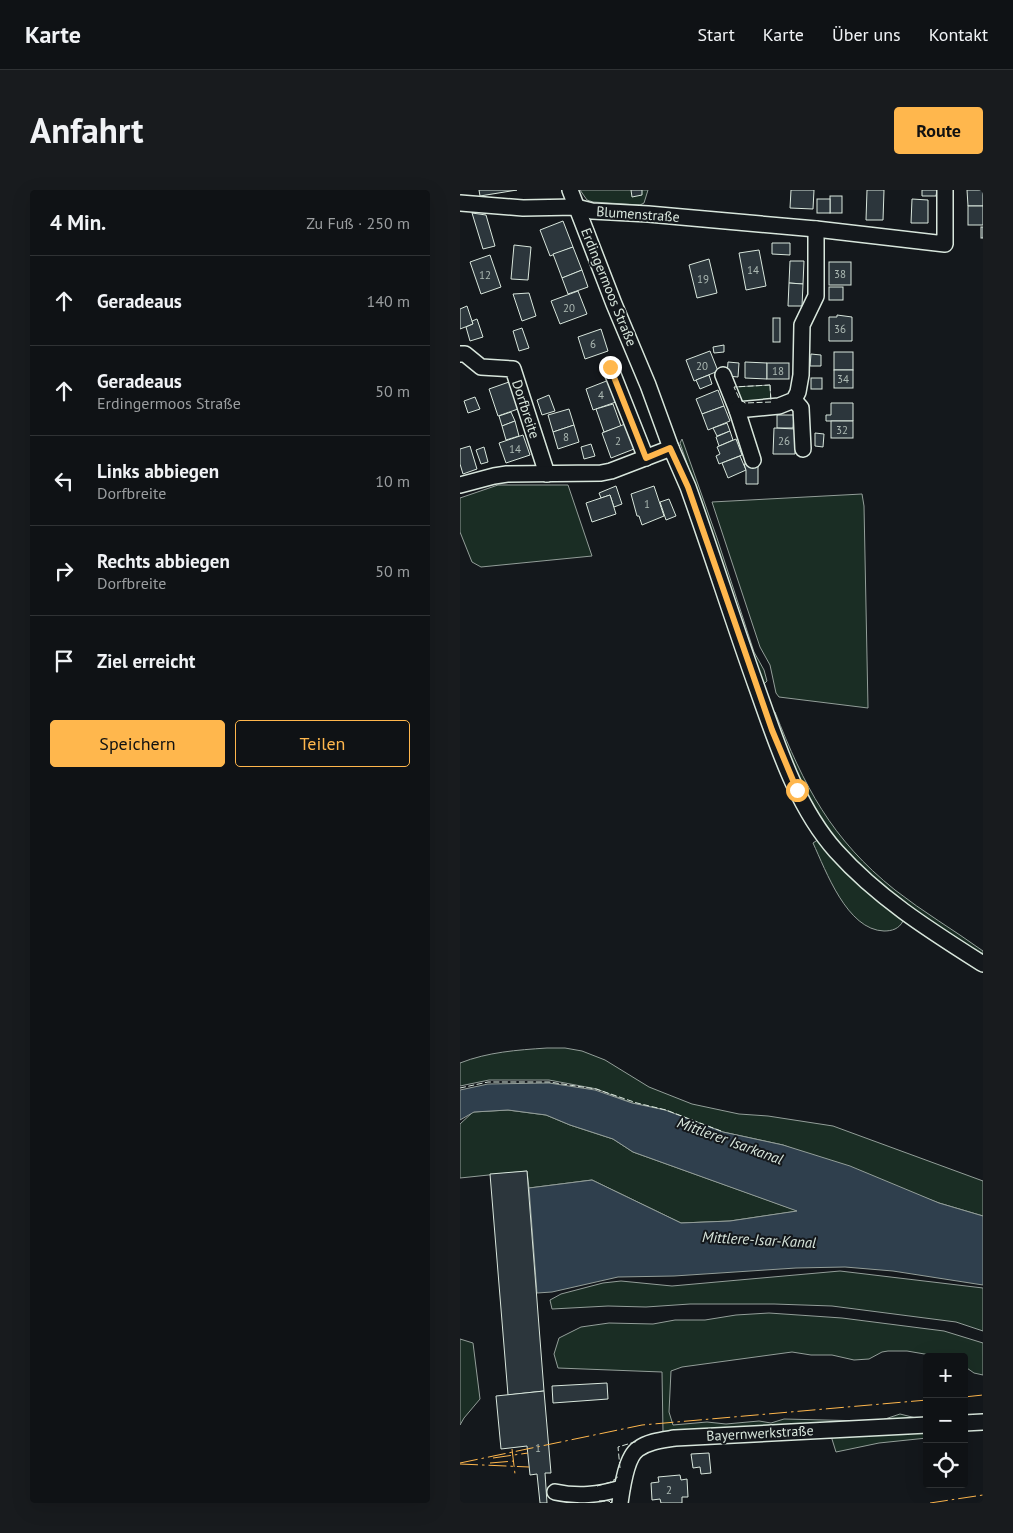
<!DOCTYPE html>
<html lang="de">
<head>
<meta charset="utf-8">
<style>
  :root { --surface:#0f1215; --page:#181b1e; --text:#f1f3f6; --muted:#9b9ea0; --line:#2f3234; --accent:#ffb74d }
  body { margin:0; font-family:"PT Sans",sans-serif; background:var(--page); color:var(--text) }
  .controls { position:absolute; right:15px; bottom:15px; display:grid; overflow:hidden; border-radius:5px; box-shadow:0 5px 20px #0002 }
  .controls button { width:45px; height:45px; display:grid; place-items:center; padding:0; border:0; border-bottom:1px solid var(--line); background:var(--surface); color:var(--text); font:25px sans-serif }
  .stop { position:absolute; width:15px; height:15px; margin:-11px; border:4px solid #ffb74d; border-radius:50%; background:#fff }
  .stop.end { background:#ffb74d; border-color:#fff; box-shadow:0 1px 5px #0008 }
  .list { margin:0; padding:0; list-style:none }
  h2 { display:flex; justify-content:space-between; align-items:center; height:65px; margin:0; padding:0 20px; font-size:21px }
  h2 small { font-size:16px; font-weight:400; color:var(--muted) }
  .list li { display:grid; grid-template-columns:32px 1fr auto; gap:15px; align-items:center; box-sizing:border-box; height:90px; padding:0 20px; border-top:1px solid var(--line) }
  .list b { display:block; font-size:19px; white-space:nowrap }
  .list p { margin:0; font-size:16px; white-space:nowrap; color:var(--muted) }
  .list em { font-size:16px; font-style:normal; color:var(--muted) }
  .actions { display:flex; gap:10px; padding:15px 20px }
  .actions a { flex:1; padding:11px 0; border:1px solid var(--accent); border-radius:5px; text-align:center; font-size:18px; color:var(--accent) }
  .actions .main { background:var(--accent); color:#111 }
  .icon { flex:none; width:28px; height:28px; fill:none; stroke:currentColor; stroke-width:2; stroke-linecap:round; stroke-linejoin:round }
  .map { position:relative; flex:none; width:523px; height:1313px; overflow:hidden; border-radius:5px }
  header { display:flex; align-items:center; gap:30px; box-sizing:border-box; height:70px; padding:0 25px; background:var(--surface); border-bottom:1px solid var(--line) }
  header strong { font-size:24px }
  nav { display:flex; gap:28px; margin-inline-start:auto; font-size:18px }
  .intro { display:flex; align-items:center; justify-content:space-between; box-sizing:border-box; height:120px; padding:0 30px }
  h1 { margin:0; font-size:35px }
  .button { padding:12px 22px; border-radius:5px; background:var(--accent); color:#111; font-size:18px; font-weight:700 }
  main { display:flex; gap:30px; padding:0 30px }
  aside { flex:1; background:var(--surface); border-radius:5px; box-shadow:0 5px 20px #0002 }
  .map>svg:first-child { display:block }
  .green { fill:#1a2d24; stroke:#939e99 }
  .water { fill:#2f3f4d; stroke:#939e99 }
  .building { fill:#2c363c; stroke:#d8e6dc }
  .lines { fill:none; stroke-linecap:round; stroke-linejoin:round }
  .minor-casing { stroke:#d8e6dc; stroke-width:18 }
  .minor { stroke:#14181c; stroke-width:15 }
  .fence { stroke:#d8e6dc; stroke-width:1; stroke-dasharray:6 2.5; stroke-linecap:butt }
  .power { stroke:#ffb74d; stroke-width:1; stroke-dasharray:18 4 2.5 4; stroke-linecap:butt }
  .route { stroke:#ffb74d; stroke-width:6 }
  .labels { text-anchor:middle; stroke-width:4; stroke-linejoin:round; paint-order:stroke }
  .number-label { font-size:11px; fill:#adbab4 }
  .street-label { font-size:14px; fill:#d8e6dc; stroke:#14181c }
  .water-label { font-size:15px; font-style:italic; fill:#d8e6dc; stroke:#14181c }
</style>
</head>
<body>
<header>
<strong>Karte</strong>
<nav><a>Start</a><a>Karte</a><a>Über uns</a><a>Kontakt</a></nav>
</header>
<div class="intro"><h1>Anfahrt</h1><a class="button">Route</a></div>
<main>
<aside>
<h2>4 Min.<small>Zu Fuß · 250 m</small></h2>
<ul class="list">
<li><svg class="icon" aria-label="ahead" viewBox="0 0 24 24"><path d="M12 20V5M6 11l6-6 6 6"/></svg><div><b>Geradeaus</b></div><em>140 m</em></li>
<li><svg class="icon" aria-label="ahead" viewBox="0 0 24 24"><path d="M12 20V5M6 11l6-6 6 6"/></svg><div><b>Geradeaus</b><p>Erdingermoos Straße</p></div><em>50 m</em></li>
<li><svg class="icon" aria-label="left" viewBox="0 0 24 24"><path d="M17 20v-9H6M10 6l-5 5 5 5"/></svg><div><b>Links abbiegen</b><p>Dorfbreite</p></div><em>10 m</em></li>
<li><svg class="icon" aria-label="right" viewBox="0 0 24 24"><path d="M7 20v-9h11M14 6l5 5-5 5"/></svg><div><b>Rechts abbiegen</b><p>Dorfbreite</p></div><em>50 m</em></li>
<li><svg class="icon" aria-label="arrive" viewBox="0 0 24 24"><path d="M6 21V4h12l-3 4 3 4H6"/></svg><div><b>Ziel erreicht</b></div></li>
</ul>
<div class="actions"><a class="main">Speichern</a><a>Teilen</a></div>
</aside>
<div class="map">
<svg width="523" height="1313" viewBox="0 0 523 1313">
  <rect width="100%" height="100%" fill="#14181c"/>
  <g class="green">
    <polygon points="120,0 188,0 184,13 180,15 133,12 127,10"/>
    <polygon points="310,195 311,212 285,213 279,208 274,197"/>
    <polygon points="222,249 257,348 294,462 304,480 307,491 303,495 220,253"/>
    <polygon points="38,295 108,295 132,366 21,377 12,372 0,342 0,308"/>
    <polygon points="402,304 404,316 408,518 319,507 316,503 310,475 300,457 252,312"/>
    <path d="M313 521 315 522C344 596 371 649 435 700 463 722 494 740 523 761V767C452 720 382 675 342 598 330 574 322 548 312 524Z"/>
    <path d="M359 649 443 731C439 739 432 741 424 741 387 740 366 681 353 653Z"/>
    <path d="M87 858H105L122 861 145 870 189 897 232 914 279 924 308 926 373 936 523 991V1026L479 1013 323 955 263 942 205 920 172 913 137 899 89 890H29L0 896V873C28 862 57 860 87 858Z"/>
    <polygon points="48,920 86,925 110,935 153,949 173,962 338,1021 270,1031 221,1033 132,990 69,998 67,981 0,988 0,934 13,922"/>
    <polygon points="380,1081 523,1098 523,1141 496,1132 372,1116 314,1114 230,1114 186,1117 148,1116 92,1119 90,1110 101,1104 143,1093 161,1091 212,1096"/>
    <polygon points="309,1123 382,1128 484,1141 523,1153 523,1185 514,1183 504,1176 504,1167 482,1167 447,1161 428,1161 422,1162 409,1169 394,1170 372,1165 351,1165 332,1162 222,1177 211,1181 209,1222 213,1235 247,1232 266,1234 299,1231 311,1233 324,1229 406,1231 422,1230 440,1224 460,1229 203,1242 202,1182 98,1178 94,1164 99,1148 121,1137 149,1133 193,1134 215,1130 245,1130 276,1125"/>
    <polygon points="0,1149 13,1153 20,1209 4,1228 0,1235"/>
    <polygon points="467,1242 467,1248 419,1253 376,1262 371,1246"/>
  </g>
  <polygon class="water" points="89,893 135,900 172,913 205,920 263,942 323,955 390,976 479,1013 523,1026 523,1095 433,1081 385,1077 336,1078 214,1086 158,1087 92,1102 77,1103 69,998 132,990 221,1033 270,1031 337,1021 173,962 153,949 110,935 86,925 48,920 14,922 0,930 0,900 28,894"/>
  <g class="building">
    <polygon points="19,0 57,0 20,6"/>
    <polygon points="171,0 182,0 182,5 172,7"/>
    <polygon points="331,0 354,0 353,19 330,18"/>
    <polygon points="407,0 424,0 423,30 406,30"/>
    <polygon points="462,0 477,0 476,6 462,6"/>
    <polygon points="507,0 523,0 523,16 508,16"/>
    <rect x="370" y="6" width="12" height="17"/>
    <rect x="357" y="9" width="13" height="14"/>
    <polygon points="452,9 468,10 468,33 451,33"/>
    <rect x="508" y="16" width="15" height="19"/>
    <polygon points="12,23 26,25 35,56 23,59"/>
    <polygon points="103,31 113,57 90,66 80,40"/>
    <rect x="521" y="37" width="2" height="11"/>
    <polygon points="312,53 330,53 330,65 312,64"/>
    <polygon points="54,55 71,57 68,90 51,89"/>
    <polygon points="113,57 122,80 102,88 93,64"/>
    <polygon points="299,60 306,96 286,100 279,63"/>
    <polygon points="30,65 41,97 21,104 10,72"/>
    <polygon points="249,69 257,103 237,108 229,75"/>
    <polygon points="330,71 344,71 343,94 329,93"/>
    <rect x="369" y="72" width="22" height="23"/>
    <polygon points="122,80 128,97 108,104 102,88"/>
    <polygon points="329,93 343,94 342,116 328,116"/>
    <rect x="369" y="97" width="14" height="13"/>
    <polygon points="118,101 127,124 100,134 91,111"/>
    <polygon points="69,103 76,126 62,131 53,104"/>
    <polygon points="7,116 13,134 0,139 0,119"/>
    <polygon points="377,125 392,127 392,151 369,151 369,127 377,127"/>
    <rect x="313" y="128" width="7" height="24"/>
    <polygon points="17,129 23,147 10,151 6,137 13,134 12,131"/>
    <polygon points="62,138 69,158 59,161 53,141"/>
    <polygon points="141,139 148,161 125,169 118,147"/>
    <polygon points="264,155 264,162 254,163 253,157"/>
    <polygon points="250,161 258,181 234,191 226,170"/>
    <rect x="374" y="162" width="19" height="18"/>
    <polygon points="351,164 361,165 361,176 350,176"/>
    <polygon points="268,172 279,173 278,187 267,186"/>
    <polygon points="285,172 307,173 307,189 285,188"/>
    <rect x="307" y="173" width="22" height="16"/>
    <rect x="374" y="180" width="19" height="18"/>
    <polygon points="249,185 252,194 240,199 236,190"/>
    <rect x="351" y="188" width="11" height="11"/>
    <polygon points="149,190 156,212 133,220 126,199"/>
    <polygon points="49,192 58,219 38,226 29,199"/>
    <polygon points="258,200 264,216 242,224 236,209"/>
    <polygon points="89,205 95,221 82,225 77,210"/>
    <polygon points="15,207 20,219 8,223 4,211"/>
    <polygon points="371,213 393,213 393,231 366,231 366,225 371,225"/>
    <polygon points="153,214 161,236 144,242 136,219"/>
    <polygon points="264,216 270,231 248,240 242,224"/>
    <polygon points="109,219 114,235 93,242 88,225"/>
    <polygon points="51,222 55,231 42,236 39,226"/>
    <polygon points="317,225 334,225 333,238 317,238"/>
    <polygon points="55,231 59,246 46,250 42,236"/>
    <rect x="371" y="231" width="22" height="17"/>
    <polygon points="267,233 270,241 257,246 253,238"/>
    <polygon points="165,234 174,259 151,268 142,243"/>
    <polygon points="114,235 119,252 98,259 93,242"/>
    <polygon points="314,238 336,239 335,264 313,264"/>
    <polygon points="270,241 273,250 259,256 256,247"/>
    <polygon points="355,243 364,244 363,257 355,256"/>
    <polygon points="63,245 70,265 46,273 39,253"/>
    <polygon points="276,249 282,265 259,274 256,266 260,264 257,257"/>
    <polygon points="131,254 135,266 124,269 121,257"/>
    <polygon points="10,256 17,279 3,284 0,274 0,259"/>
    <polygon points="24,257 28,272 21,274 16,260"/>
    <polygon points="280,266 286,280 268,288 262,273"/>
    <polygon points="284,274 298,274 298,294 286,294 286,280"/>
    <polygon points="156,296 162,314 154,317 150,305 141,308 139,303"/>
    <polygon points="194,296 204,326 182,335 179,326 177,326 171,304"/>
    <polygon points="150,305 156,324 132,332 126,313"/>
    <polygon points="209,309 216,326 206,330 200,312"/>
    <polygon points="67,981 84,1201 48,1205 30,984"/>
    <polygon points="147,1193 148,1209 93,1213 92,1196"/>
    <polygon points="84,1201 91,1283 85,1283 87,1313 80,1313 77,1284 70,1285 67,1256 41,1259 36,1206"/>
    <polygon points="249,1263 251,1283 241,1284 240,1277 233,1278 231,1264"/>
    <polygon points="220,1285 221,1290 227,1289 228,1307 222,1307 222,1313 201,1313 200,1309 192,1310 191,1293 199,1292 198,1287"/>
  </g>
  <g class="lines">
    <defs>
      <g id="minor">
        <path d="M110 0 154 114 188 195 211 258 228 297C252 364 273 431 297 498 317 554 336 616 376 661 418 708 471 741 523 774"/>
        <polyline points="0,13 63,18 116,17 132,21 188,24 356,39 485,54 485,0"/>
        <polyline points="0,164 5,164 21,177 53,179 87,284"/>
        <polyline points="150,177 186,268"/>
        <polyline points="263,185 277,220 319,216 334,210 338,202 341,185 342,135 356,106 356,39"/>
        <polyline points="334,210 341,218 343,259"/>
        <polyline points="277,220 293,270"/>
        <polyline points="0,295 34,286 47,284 141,283 151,281 211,258"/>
        <polyline points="504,1233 523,1232"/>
        <path d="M95 1302C118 1307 138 1305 162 1298"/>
        <path d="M160 1313C162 1299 166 1267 178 1259 189 1251 203 1250 215 1248L467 1235"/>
      </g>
    </defs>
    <use href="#minor" class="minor-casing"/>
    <use href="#minor" class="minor"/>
    <g class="fence">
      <polygon points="310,195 311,212 285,213 279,208 274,197"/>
      <polyline points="0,898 28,892 89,892 136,899 177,913 206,920 261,941"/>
      <polyline points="160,1278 158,1257 178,1251"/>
      <polyline points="137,1296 151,1292 159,1286"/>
      <polyline points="139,1311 149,1311 151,1313"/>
    </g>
    <g class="power">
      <polyline points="504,1207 523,1205"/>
      <polyline points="52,1259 55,1284"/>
      <polyline points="33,1268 68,1263"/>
      <polyline points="0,1273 182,1235 467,1210"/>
      <polyline points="30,1273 54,1271"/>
      <polyline points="0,1274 69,1277"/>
      <polyline points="470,1313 523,1305"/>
    </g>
  </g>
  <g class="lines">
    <polyline class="route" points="150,177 186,268 210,258 228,297 312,540 337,600"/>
  </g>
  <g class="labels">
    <g class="number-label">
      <text x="293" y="84">14</text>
      <text x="380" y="88">38</text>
      <text x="25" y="89">12</text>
      <text x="243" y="93">19</text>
      <text x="109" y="122">20</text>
      <text x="380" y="143">36</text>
      <text x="133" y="158">6</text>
      <text x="242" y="180">20</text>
      <text x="318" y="185">18</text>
      <text x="383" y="193">34</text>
      <text x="141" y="209">4</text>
      <text x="382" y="244">32</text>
      <text x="106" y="251">8</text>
      <text x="158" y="255">2</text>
      <text x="324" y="255">26</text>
      <text x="55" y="263">14</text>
      <text x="187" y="318">1</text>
      <text x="78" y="1262">1</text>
      <text x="209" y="1304">2</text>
    </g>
    <g class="street-label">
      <text transform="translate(178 24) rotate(4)" y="5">Blumenstraße</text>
      <text transform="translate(149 97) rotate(68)" y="5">Erdingermoos Straße</text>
      <text transform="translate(66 219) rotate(72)" y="5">Dorfbreite</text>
      <text transform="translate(300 1243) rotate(-3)" y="5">Bayernwerkstraße</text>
    </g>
    <g class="water-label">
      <text transform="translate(270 951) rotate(20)" y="5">Mittlerer Isarkanal</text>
      <text transform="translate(299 1050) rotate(3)" y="5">Mittlere-Isar-Kanal</text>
    </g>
  </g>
</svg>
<div class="controls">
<button>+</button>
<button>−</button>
<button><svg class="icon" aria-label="locate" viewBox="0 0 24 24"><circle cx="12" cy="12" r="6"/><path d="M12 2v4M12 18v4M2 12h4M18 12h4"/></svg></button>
</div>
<div class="stop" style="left:337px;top:600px"></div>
<div class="stop end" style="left:150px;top:177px"></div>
</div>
</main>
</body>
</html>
